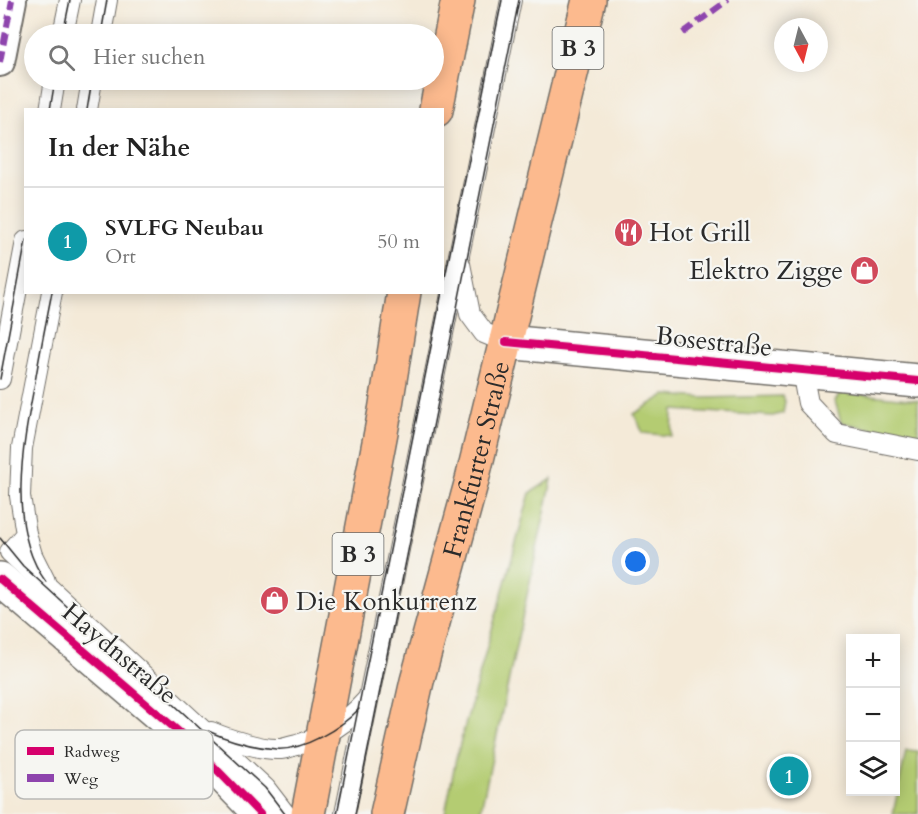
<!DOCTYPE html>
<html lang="de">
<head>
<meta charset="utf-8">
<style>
  :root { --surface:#fff; --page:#f6f6f6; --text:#222; --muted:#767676; --line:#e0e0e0; --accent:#d1495b }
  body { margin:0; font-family:Cardo,serif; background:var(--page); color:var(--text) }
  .controls { position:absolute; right:18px; bottom:18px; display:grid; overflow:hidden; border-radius:0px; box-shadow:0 3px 15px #0003 }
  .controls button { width:54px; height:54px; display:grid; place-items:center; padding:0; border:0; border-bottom:2px solid var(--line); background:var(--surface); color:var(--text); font:30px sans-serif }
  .compass { position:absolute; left:774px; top:18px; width:54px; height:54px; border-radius:50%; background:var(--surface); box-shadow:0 3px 15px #0003; rotate:173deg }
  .you { position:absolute; left:636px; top:562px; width:21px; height:21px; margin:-15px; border:4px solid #fff; border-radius:50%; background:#1a73e8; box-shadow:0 0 0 9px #1a73e833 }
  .badge { display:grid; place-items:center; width:39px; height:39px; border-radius:50%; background:var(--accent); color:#fff; font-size:20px; font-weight:700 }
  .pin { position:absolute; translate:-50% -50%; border:3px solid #fff; box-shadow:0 2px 6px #0006 }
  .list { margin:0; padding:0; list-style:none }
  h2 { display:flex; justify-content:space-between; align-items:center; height:78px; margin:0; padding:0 24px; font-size:26px }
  h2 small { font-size:20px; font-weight:400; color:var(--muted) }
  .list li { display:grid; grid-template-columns:39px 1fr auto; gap:18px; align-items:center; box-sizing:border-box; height:108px; padding:0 24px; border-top:2px solid var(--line) }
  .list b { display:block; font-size:22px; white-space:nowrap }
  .list p { margin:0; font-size:20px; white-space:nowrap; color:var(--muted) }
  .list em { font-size:20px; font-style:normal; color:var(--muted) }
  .icon { flex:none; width:33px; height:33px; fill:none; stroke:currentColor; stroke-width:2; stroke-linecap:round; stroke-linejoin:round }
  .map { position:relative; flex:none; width:918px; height:814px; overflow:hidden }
  .search { position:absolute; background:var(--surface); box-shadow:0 3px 15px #0003; left:24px; top:24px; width:420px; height:66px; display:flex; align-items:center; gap:15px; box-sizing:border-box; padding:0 21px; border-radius:33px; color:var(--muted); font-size:22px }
  .panel { position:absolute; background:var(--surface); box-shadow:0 3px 15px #0003; left:24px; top:108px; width:420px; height:186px; border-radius:0px }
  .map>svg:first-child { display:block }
  .green { fill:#b4cc72; stroke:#707c4e; stroke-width:1.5 }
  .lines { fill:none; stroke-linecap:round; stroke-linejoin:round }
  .service-casing { stroke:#716e68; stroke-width:22 }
  .pedestrian-casing { stroke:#716e68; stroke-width:32 }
  .minor-casing { stroke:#716e68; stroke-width:36 }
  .primary-casing { stroke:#716e68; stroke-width:36 }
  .service { stroke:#fff; stroke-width:20 }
  .pedestrian { stroke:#fff; stroke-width:28 }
  .minor { stroke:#fff; stroke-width:33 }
  .primary { stroke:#fcba8e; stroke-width:33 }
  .tram { stroke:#2b2b2b; stroke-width:1.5 }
  .quiet { stroke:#8e44ad; stroke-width:6; stroke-dasharray:12 6; stroke-linecap:butt }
  .cycleway-casing { stroke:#f6f6f2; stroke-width:11 }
  .cycleway { stroke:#d6006c; stroke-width:8 }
  .labels { text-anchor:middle; stroke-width:4.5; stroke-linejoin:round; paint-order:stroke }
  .shield { fill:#f6f6f2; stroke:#686867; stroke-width:1.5 }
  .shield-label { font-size:24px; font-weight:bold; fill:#2b2b2b }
  .poi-label { font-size:26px; fill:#2b2b2b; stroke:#f6f6f2; text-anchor:start }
  .street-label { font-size:26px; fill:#2b2b2b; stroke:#f6f6f2 }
  .key { fill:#f6f6f2; stroke:#b9b9b6; stroke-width:1.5 }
  .key-label { font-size:16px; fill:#2b2b2b }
</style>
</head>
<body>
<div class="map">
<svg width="918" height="814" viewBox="0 0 918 814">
  <rect width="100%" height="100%" fill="#f6f6f2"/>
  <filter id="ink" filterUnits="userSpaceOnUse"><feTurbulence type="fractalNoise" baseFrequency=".0167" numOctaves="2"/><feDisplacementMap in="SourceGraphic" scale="12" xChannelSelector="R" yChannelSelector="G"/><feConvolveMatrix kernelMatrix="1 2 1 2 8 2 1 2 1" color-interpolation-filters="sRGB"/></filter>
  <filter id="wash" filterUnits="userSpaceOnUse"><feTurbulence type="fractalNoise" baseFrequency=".008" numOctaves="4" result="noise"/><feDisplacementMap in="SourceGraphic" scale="24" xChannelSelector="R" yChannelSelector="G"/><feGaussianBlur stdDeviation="1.35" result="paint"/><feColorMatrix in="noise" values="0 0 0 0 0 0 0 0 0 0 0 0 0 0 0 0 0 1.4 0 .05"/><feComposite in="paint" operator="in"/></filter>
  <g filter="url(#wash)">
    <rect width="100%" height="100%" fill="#f4ead8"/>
    <g class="green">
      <polygon points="841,392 918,400 918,440 841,422 835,401"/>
      <polygon points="665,395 704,398 782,396 785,401 783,413 773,416 673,410 672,436 643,433 634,414"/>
      <polygon points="552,479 480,814 445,814 456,758 530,493"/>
      <polygon points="906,751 918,752 918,814 893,814"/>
    </g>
  </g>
  <g filter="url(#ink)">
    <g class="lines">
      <defs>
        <g id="service">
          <polyline points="63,34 70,0"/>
          <polyline points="101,34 107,0"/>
          <polyline points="50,110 55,80"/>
          <polyline points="87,110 92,80"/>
          <polyline points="460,264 470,314 484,333 506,342"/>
          <polyline points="52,292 22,448 20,496 26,534 10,552 265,788 285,814"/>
          <polyline points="802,371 808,403 837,434 918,450"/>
          <polyline points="0,379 26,241"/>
          <polyline points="26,534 32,555 45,581"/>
          <path d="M211 732C227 739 262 750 279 749 285 749 291 746 297 745 326 737 347 722 367 700"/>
          <polyline points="345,814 511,0"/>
        </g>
        <polyline id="pedestrian" points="0,62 12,0"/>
        <g id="minor">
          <polyline points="506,342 918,381"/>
          <polyline points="0,579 185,737 260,814"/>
        </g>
        <g id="primary">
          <polyline points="436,110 458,0"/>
          <polyline points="308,814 385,411 404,292"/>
          <path id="s1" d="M387 814 417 681 472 480 589 0"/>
        </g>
      </defs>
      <use href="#service" class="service-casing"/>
      <use href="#pedestrian" class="pedestrian-casing"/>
      <use href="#minor" class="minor-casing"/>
      <use href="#primary" class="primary-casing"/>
      <use href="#service" class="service"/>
      <use href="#pedestrian" class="pedestrian"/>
      <use href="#minor" class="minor"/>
      <use href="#primary" class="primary"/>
      <g class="tram">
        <polyline points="63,34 70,0"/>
        <polyline points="101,34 107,0"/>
        <polyline points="50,110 55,80"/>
        <polyline points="87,110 92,80"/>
        <polyline points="442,292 502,0"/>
        <polyline points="0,379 26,240"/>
        <polyline points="0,538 23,566 265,788 285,814"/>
        <path d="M46 582C6 527 23 444 35 382 40 352 46 322 52 292"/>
        <path d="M208 731C230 741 253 747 276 749 303 751 341 728 359 709"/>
        <polyline points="337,814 442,292"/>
        <polyline points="355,814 519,0"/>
      </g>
      <g class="quiet">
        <polyline points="683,33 728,0"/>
        <polyline points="0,62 12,0"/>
      </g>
      <defs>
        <g id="cycleway">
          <polyline points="506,342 918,381"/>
          <polyline points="0,579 185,737 260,814"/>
        </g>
      </defs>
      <use href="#cycleway" class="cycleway-casing"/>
      <use href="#cycleway" class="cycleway"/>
    </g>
  </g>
  <defs>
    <symbol id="restaurant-disc" viewBox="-11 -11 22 22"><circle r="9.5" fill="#d1495b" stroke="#f6f6f2"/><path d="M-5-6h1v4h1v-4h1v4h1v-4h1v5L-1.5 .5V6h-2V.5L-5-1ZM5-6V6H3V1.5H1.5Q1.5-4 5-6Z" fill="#fff"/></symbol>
    <symbol id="shop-disc" viewBox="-11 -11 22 22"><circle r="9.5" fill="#d1495b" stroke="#f6f6f2"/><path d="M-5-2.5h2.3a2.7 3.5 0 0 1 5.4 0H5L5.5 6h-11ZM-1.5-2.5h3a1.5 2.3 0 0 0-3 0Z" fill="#fff"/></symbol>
  </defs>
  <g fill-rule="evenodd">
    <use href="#restaurant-disc" x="612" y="216" width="33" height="33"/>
    <use href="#shop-disc" x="848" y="254" width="33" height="33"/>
    <use href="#shop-disc" x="258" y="584" width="33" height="33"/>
  </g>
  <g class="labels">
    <g class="shield">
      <rect x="552.5" y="27" width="51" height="42" rx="4.5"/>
      <rect x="332.5" y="533" width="51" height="42" rx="4.5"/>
    </g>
    <g class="shield-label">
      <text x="578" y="56">B 3</text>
      <text x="358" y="562">B 3</text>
    </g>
    <g class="poi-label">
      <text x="649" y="241">Hot Grill</text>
      <text x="843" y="279" text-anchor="end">Elektro Zigge</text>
      <text x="296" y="610">Die Konkurrenz</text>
    </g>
    <g class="street-label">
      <text transform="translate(714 341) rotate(6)" y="9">Bosestraße</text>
      <text dy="9" stroke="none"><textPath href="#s1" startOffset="366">Frankfurter Straße</textPath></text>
      <text transform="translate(120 653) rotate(40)" y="9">Haydnstraße</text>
    </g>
  </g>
  <rect x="15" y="730" width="198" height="69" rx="9" class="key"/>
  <rect x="27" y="747" width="27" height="8" fill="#d6006c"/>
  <rect x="27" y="774" width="27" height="8" fill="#8e44ad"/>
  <g class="key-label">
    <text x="64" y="757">Radweg</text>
    <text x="64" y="784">Weg</text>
  </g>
</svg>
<div class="controls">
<button>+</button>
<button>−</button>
<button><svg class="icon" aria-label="layers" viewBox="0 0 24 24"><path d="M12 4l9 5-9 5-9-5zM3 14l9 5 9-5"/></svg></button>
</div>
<svg class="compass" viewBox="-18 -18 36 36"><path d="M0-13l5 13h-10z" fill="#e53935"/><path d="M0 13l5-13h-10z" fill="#767676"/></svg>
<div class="you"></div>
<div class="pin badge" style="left:789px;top:776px;background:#0f9aa8">1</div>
<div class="search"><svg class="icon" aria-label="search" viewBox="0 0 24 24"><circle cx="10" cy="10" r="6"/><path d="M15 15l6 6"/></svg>Hier suchen</div>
<section class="panel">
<h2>In der Nähe<small></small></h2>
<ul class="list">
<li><span class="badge" style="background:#0f9aa8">1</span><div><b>SVLFG Neubau</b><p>Ort</p></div><em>50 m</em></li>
</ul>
</section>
</div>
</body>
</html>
